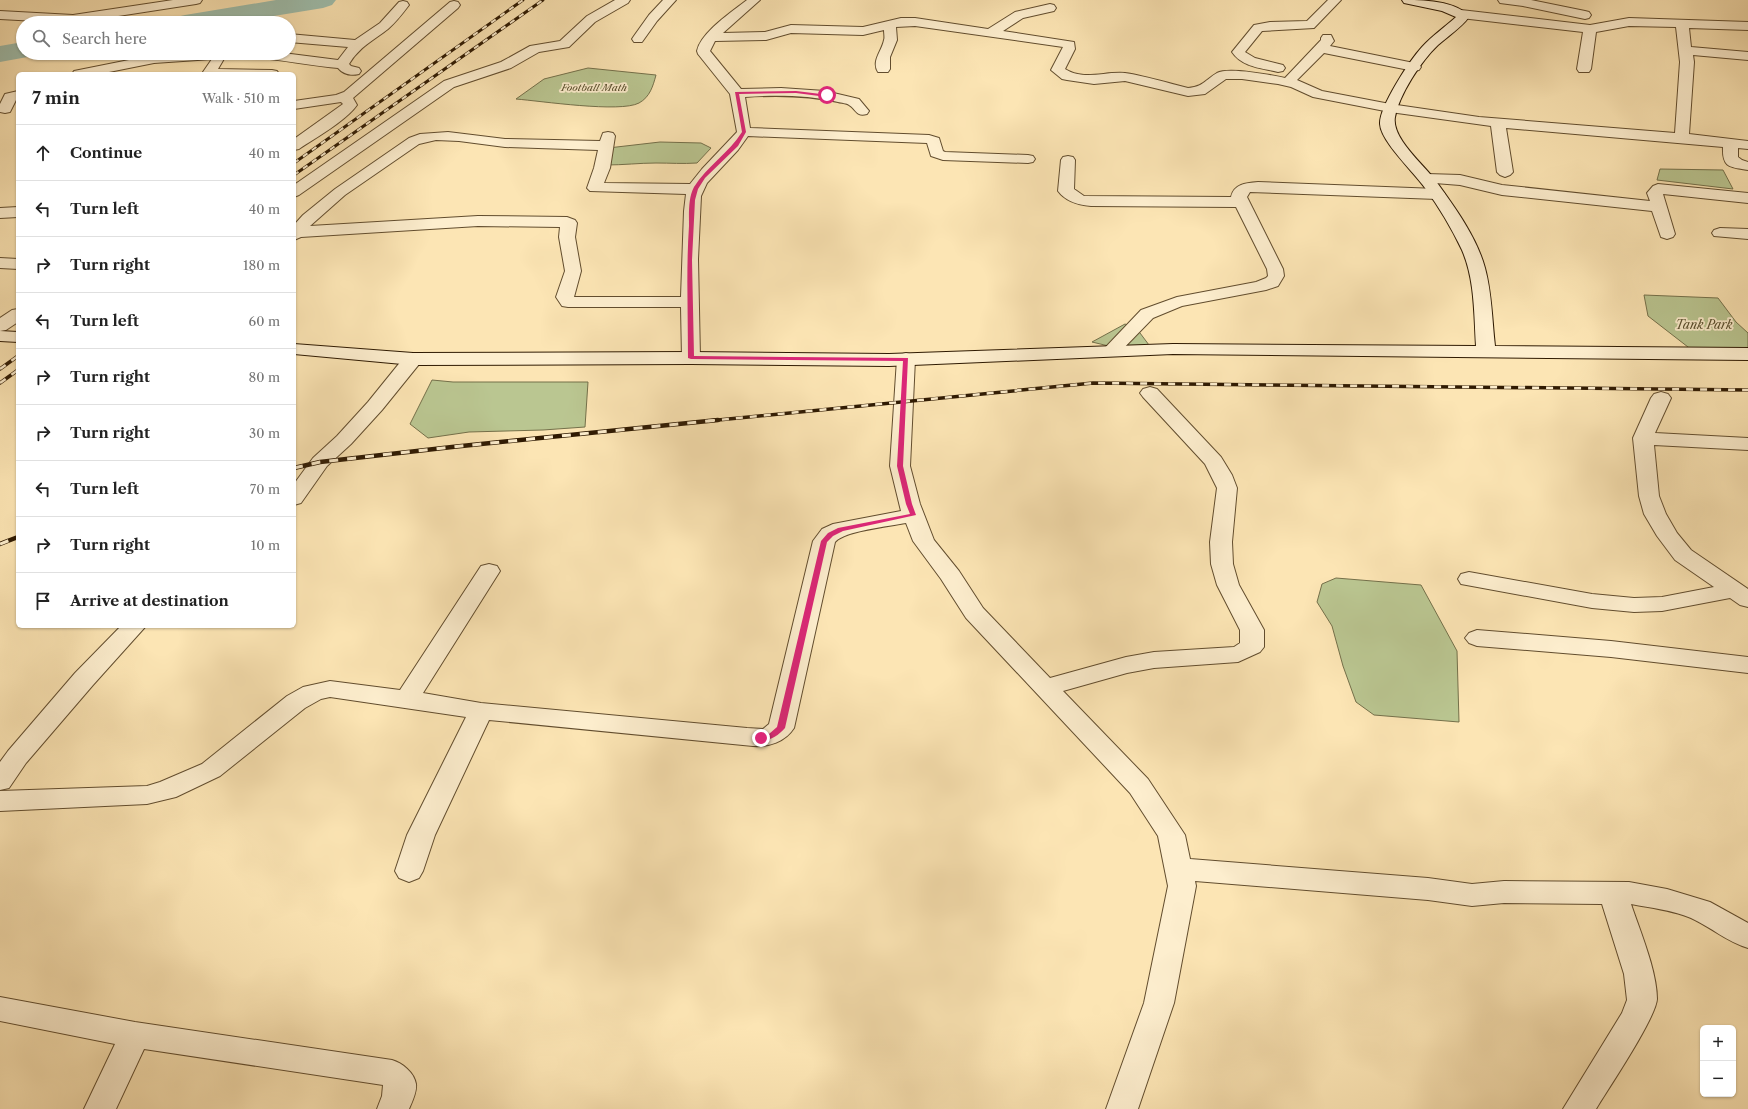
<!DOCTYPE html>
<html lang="en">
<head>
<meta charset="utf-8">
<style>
  :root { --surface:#fff; --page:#f2f2f2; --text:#222; --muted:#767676; --line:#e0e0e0 }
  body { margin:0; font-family:"Libre Caslon Text",serif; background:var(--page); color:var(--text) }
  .controls { position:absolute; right:12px; bottom:12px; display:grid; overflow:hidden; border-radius:6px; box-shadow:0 1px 3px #0004 }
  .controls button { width:36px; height:36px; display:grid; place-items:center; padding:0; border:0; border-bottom:1px solid var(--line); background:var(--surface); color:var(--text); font:20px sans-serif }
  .stop { position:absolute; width:12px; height:12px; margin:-9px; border:3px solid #db2777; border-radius:50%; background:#fff }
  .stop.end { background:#db2777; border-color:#fff; box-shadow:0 1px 4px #0008 }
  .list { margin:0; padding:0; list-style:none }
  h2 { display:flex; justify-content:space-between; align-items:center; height:52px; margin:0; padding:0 16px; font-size:17px }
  h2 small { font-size:13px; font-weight:400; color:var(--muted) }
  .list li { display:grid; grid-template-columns:26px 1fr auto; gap:12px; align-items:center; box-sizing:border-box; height:56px; padding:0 16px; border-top:1px solid var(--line) }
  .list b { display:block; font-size:15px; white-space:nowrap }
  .list em { font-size:13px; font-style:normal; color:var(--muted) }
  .icon { flex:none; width:22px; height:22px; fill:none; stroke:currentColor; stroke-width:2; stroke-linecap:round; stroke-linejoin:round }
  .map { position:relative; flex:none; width:1748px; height:1109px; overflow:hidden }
  .search { position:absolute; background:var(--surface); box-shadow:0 1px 3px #0004; left:16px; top:16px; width:280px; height:44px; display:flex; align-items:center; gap:10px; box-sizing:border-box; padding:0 14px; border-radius:22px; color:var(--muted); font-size:15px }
  .panel { position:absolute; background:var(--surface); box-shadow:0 1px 3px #0004; left:16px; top:72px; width:280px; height:556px; border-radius:6px }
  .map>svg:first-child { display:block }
  .green { fill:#bac691; stroke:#74704a }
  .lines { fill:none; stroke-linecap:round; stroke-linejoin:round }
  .river { fill:#9fbfae; fill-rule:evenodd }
  .street-casing { stroke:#624d2e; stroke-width:2 }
  .secondary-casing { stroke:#2f1a02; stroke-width:2 }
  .street { fill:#fdeece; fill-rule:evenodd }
  .secondary { fill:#fdeece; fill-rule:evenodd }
  .rail-far2-casing { stroke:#2f1a02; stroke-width:3 }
  .rail-far1-casing { stroke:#2f1a02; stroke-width:3.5 }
  .rail-casing { stroke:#2f1a02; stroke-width:4.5 }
  .rail-far2 { stroke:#fdeece; stroke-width:2; stroke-dasharray:5.5; stroke-linecap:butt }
  .rail-far1 { stroke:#fdeece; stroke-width:2.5; stroke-dasharray:7; stroke-linecap:butt }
  .rail { stroke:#fdeece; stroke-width:3; stroke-dasharray:9; stroke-linecap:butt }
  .route { fill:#db2777 }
  .labels { text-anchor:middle; stroke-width:3.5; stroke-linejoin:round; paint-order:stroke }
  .far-park-label { font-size:10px; font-style:italic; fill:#594e2d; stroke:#fdeece }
  .park-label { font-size:12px; font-style:italic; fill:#594e2d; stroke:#fdeece }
</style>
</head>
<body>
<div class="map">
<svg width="1748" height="1109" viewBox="0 0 1748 1109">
  <rect width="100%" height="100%" fill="#fce5b4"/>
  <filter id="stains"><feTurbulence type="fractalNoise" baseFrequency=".005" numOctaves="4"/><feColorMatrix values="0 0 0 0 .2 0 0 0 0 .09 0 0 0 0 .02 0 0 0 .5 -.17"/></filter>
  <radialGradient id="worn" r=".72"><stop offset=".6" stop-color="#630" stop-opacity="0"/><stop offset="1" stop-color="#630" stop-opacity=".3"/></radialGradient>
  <g class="green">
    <path d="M588 68 656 75C653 86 650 97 639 103 620 113 541 101 516 99L544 79Z"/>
    <path d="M660 142 701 143 711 148 697 163C683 164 670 163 656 163 640 163 623 165 606 165L608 148Z"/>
    <polygon points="1660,169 1723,170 1733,189 1657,180"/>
    <polygon points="1644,295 1718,298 1736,322 1748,333 1748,349 1697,354 1648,316"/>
    <polygon points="1125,324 1137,329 1149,345 1117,348 1092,342"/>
    <polygon points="432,380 453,382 588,382 585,427 543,430 469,432 428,438 410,424"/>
    <polygon points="1336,578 1421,585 1457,651 1459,722 1374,715 1356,702 1343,666 1332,626 1317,602 1322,584"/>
  </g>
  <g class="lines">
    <g class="river">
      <polygon points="276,0 336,0 332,5 323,8 232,23 172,23 176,17 185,15"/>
      <polygon points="23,42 23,53 35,53 33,56 0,62 0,46"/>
    </g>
    <defs>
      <g id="street">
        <polygon points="173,0 202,0 200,3 196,4 73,23 0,19 0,11 73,15"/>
        <polygon points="615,0 630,0 628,3 595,22 569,47 539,52 511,68 454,87 299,195 294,197 294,185 444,81 501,62 530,46 560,41 587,16"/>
        <polygon points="663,0 676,0 657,21 642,42 634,42 632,39 634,36 649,15"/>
        <path d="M747 0H760L723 33 765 32 791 25 863 27 901 18H915L988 29 1015 12 1050 4 1054 5 1056 8 1054 11 1023 18 1003 31 1074 42 1075 49 1065 69C1084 81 1105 71 1125 73 1146 76 1167 83 1188 88 1203 87 1205 80 1217 73 1228 67 1272 75 1285 78L1321 40V38L1323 35H1331L1334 41 1330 46 1414 63 1419 64 1421 67 1419 70 1414 71 1324 53 1297 80 1322 91 1390 104 1479 117 1675 133 1680 62 1676 27 1629 26 1596 32 1591 69 1589 72H1579L1577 69 1583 32 1461 18 1457 17 1455 14 1457 11 1461 10 1590 25 1629 18 1748 22V30L1689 28 1691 47 1748 52V60L1693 55 1694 62 1689 134 1748 141V149L1738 148V157L1742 160 1748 162V170C1730 167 1722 168 1723 147L1506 128 1513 172 1510 175 1505 177 1500 175 1497 172 1491 126 1390 112 1313 97 1291 87 1278 84 1242 79H1226L1205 94 1188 96 1125 81 1094 84 1067 80 1062 79 1051 70 1063 47 915 26 896 27 897 40 890 57V69L888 72H878C871 61 882 51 884 40 885 38 884 33 884 30L863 35 791 33 766 40 715 41 710 51 741 89 781 88 825 91 859 99 869 111 867 114C856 117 857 110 849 105 847 103 841 103 838 102 807 95 775 95 745 97L750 128 929 135 939 138 943 151 945 152 1028 155 1033 156 1035 159 1033 162 1028 163 943 160 931 156 927 143 748 136 738 150 707 183 701 196 698 259 700 358 698 362 691 364 684 362 682 358 681 307H568L562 306 556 297 565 271 559 237 560 227 478 226 301 237 294 240V225L303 215 335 189 409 138 420 134 448 132 505 139 600 141 603 133 608 132 613 133 615 136 610 168 604 183 690 184 702 169 737 132 730 94 698 54 697 51C701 32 732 12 747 0ZM436 140 459 141 505 147 598 150 594 168 587 188 590 191 686 194 684 211 681 297H574L581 271 575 237 577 223 575 220 567 217 478 216 310 226 345 195 419 144Z"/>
        <path d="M1328 0H1341L1314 28 1262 31 1245 52 1255 58 1283 65 1285 68 1283 71 1278 72C1261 68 1242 67 1232 52L1254 25 1270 22 1307 21Z"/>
        <polygon points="1498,0 1531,0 1585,11 1589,12 1591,15 1589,18 1585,19 1523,6 1500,3"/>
        <path d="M403 1 407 2 409 5C403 13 396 22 388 29 374 40 359 47 349 64L351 66 359 68 361 71 359 74C351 76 343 74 338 68 301 65 263 55 225 57L218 69 272 70 277 71 279 74H205L203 72 212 59 154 63 99 74H72L74 71 154 55 182 53H283L338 60 348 47 289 42V34L355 40 380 23 399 2Z"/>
        <path d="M454 1 458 2 460 5 458 8 353 98 357 105C346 121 315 138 299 149L294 150V139L343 104 341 102 294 109V101L336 95 344 92 450 2Z"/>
        <polygon points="18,91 18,99 16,100 10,112 5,113 0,112 0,104 5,94"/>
        <path d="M1068 156 1073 157 1075 160 1074 189 1084 196 1231 197C1234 184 1246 183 1258 182L1437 189 1442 191 1445 194 1442 197 1437 199 1250 192 1247 197 1283 269 1284 276 1278 286 1266 290 1182 306 1153 318 1117 355 1111 356 1105 355 1102 351 1141 310 1177 297 1256 282 1266 278 1268 276 1267 269 1236 207 1091 206C1079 205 1066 202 1058 191L1061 160 1063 157Z"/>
        <polygon points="1427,174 1460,175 1502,185 1650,201 1647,193 1653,186 1658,184 1748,193 1748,203 1663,194 1675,234 1673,237 1667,239 1661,237 1652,211 1502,195 1460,185 1422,182 1419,179 1422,176"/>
        <polygon points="18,207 18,217 0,218 0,208"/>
        <polygon points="1720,228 1748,229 1748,239 1714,236 1712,233 1714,230"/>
        <polygon points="0,258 18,259 18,269 0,268"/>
        <polygon points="18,309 18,322 6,330 0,331 0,318 12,310"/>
        <polygon points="413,353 420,355 422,359 420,363 382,410 351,444 327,466 301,503 294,505 294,484 313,458 337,436 368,402 406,355"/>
        <path d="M906 353 913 355 915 359 910 466 920 504 934 540 959 571 983 608 1050 678 1126 657 1154 652 1234 647 1240 643V630L1217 585 1211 564 1210 542 1217 488 1205 464 1143 397 1140 393 1143 389 1150 387 1157 389 1221 457 1232 475 1237 488 1232 542 1233 564 1239 585 1264 630V647L1260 652 1238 662 1154 668 1127 673 1063 691 1148 779 1185 835 1190 859 1428 878 1472 884 1504 881 1629 882 1667 889 1710 902 1748 923V948C1727 942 1711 927 1691 918 1672 910 1651 908 1631 904 1640 931 1657 971 1657 999 1656 1018 1608 1089 1596 1109H1563L1622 1013 1627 1000 1624 974 1602 904 1504 903 1472 906 1428 900 1195 881 1196 886 1174 1003 1138 1109H1106L1144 1003 1168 886 1158 836 1130 793 966 618 941 579 913 541 906 523C890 526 844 531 835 542L794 728C785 742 769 747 753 746L489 720 435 835 423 871 419 878 409 882 399 878 395 871 407 835 466 717 330 697 321 699 305 708 220 776 176 797 147 804 0 811V791L147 786 160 782 202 764 287 696 303 687 330 681 400 690 481 566 489 564 497 566 500 571 423 693 481 703 747 728 763 729 769 724 813 541 822 529 833 524 901 511 890 466 897 359 899 355Z"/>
        <polygon points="1661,392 1668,394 1671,398 1655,433 1748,438 1748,450 1654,445 1659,496 1666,514 1677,533 1691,550 1748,589 1748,607 1740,605 1730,598 1662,611 1634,612 1592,608 1461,584 1458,579 1461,574 1469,572 1592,594 1634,598 1662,597 1714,587 1675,560 1657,536 1644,514 1639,496 1633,438 1651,398 1654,394"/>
        <polygon points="121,626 146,626 93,685 26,763 9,788 0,790 0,762 8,751 75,673"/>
        <polygon points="1477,630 1611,641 1748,657 1748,673 1611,657 1477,646 1469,643 1465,638 1469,633"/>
        <path d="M0 997 135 1022 392 1060C402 1063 414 1072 416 1084 417 1092 412 1102 409 1109H377L382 1096 383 1085 144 1049 116 1109H84L115 1044 0 1021Z"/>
      </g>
      <g id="secondary">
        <path d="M1402 0C1421 0 1457 0 1469 17 1461 28 1448 36 1438 45 1421 61 1399 95 1395 117 1391 139 1427 167 1438 184 1456 209 1477 238 1485 268 1492 294 1492 320 1495 346L1748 348V360L1173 354 889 366 691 364 413 365 294 354V344L413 353 691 352 889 354 1173 344 1476 346C1474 314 1475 280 1462 250 1452 229 1439 207 1425 188 1414 172 1381 142 1380 124 1379 107 1410 60 1422 47 1432 36 1445 27 1456 17L1442 11 1404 3Z"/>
        <polygon points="0,331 18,332 18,342 0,341"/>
      </g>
    </defs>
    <use href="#street" class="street-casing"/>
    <use href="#secondary" class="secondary-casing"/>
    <use href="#street" class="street"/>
    <use href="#secondary" class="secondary"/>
    <defs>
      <g id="rail-far2">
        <polyline points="294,163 523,0"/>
        <polyline points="294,175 543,0"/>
      </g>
      <g id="rail-far1">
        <polyline points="0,369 18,356"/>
        <polyline points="0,383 18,370"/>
        <polyline points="708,421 1093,383 1748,390"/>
      </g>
      <g id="rail">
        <polyline points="294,468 320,462 452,447 718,420"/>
        <polyline points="0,544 18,537"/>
      </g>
    </defs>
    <use href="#rail-far2" class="rail-far2-casing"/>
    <use href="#rail-far1" class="rail-far1-casing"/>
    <use href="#rail" class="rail-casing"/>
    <use href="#rail-far2" class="rail-far2"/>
    <use href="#rail-far1" class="rail-far1"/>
    <use href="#rail" class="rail"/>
  </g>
  <path class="route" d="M796 91 829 95 827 97 796 93 739 94 746 132 738 146 705 178 698 189 695 200 692 260 694 356 908 358 903 466 912 504 916 515 843 531 833 536 827 542 785 728C778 736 769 742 758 740V736L769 734 777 727 821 541 828 533 838 528 910 514 906 504 897 466 903 361 691 359 688 358C688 314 686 270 689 226 689 214 688 198 694 187 707 166 729 153 742 132L735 92Z"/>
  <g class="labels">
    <g class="far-park-label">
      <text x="594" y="91">Football Math</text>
    </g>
    <g class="park-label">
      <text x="1704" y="329">Tank Park</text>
    </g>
  </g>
  <rect width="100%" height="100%" filter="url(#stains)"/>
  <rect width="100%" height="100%" fill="url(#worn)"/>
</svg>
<div class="controls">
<button>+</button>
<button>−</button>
</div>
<div class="stop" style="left:827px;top:95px"></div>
<div class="stop end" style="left:761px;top:738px"></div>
<div class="search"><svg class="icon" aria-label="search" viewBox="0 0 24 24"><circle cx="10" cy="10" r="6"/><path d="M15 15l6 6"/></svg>Search here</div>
<section class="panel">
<h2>7 min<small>Walk · 510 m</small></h2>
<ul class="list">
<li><svg class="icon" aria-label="ahead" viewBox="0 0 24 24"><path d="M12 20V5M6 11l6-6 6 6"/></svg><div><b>Continue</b></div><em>40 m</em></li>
<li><svg class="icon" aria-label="left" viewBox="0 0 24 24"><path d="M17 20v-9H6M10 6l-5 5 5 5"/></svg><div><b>Turn left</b></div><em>40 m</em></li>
<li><svg class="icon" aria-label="right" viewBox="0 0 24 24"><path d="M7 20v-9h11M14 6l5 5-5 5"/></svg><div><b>Turn right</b></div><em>180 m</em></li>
<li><svg class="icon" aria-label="left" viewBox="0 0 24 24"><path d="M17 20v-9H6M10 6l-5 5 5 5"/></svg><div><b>Turn left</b></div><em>60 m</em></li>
<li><svg class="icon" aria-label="right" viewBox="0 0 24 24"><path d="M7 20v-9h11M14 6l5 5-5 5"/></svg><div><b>Turn right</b></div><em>80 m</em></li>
<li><svg class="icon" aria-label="right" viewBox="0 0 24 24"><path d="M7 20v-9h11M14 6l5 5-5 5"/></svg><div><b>Turn right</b></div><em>30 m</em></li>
<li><svg class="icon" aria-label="left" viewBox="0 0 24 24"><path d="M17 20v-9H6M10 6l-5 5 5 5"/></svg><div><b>Turn left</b></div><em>70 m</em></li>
<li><svg class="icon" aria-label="right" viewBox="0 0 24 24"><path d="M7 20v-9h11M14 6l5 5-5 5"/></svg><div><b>Turn right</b></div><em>10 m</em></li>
<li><svg class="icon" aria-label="arrive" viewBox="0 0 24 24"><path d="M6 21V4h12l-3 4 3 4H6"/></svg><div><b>Arrive at destination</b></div></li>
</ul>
</section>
</div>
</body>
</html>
